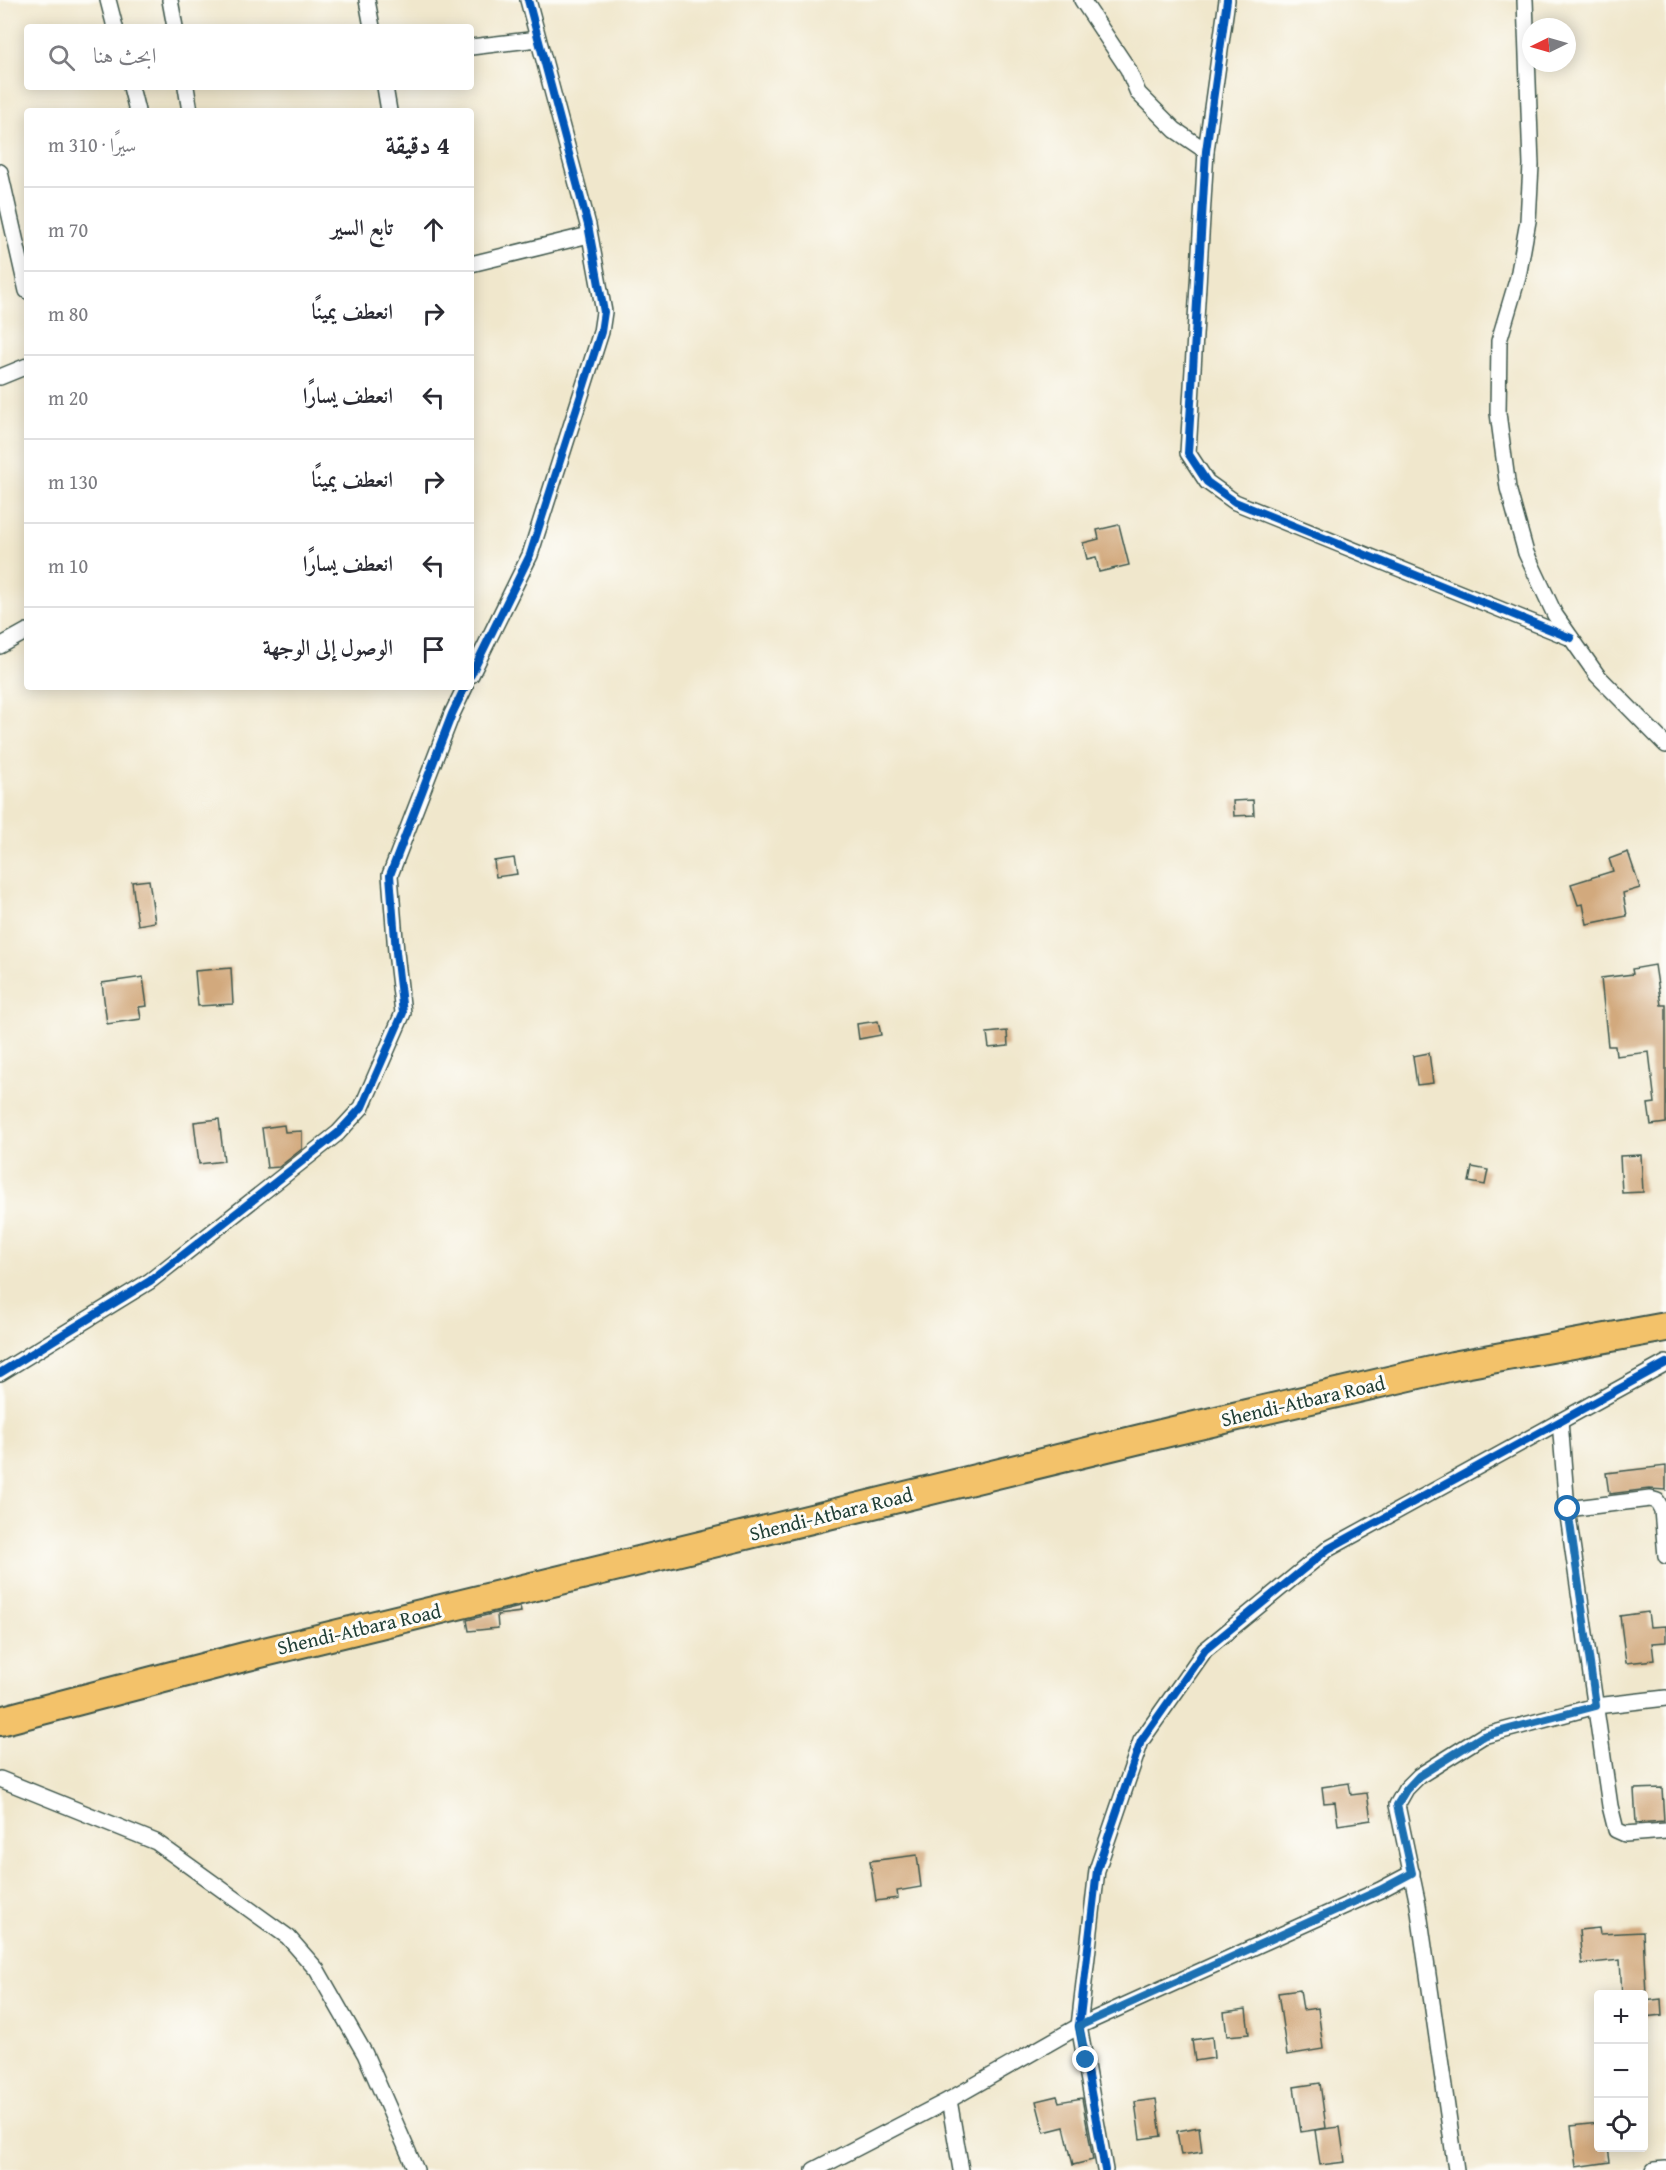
<!DOCTYPE html>
<html lang="ar">
<head>
<meta charset="utf-8">
<style>
  :root { --surface:#fff; --page:#f2f2f3; --text:#2b2b33; --muted:#7c7c81; --line:#e1e1e2 }
  body { margin:0; font-family:"Gentium Book Plus",Amiri,serif; background:var(--page); color:var(--text); direction:rtl }
  .controls { position:absolute; right:18px; bottom:18px; display:grid; overflow:hidden; border-radius:6px; box-shadow:0 3px 15px #0003 }
  .controls button { width:54px; height:54px; display:grid; place-items:center; padding:0; border:0; border-bottom:2px solid var(--line); background:var(--surface); color:var(--text); font:30px sans-serif }
  .compass { position:absolute; left:1522px; top:18px; width:54px; height:54px; border-radius:50%; background:var(--surface); box-shadow:0 3px 15px #0003; rotate:265deg }
  .stop { position:absolute; width:18px; height:18px; margin:-14px; border:4px solid #1f6fb2; border-radius:50%; background:#fff }
  .stop.end { background:#1f6fb2; border-color:#fff; box-shadow:0 2px 6px #0008 }
  .list { margin:0; padding:0; list-style:none }
  h2 { display:flex; justify-content:space-between; align-items:center; height:78px; margin:0; padding:0 24px; font-size:26px }
  h2 small { font-size:20px; font-weight:400; color:var(--muted) }
  .list li { display:grid; grid-template-columns:39px 1fr auto; gap:18px; align-items:center; box-sizing:border-box; height:84px; padding:0 24px; border-top:2px solid var(--line) }
  .list b { display:block; font-size:22px; white-space:nowrap }
  .list em { font-size:20px; font-style:normal; color:var(--muted) }
  .icon { flex:none; width:33px; height:33px; fill:none; stroke:currentColor; stroke-width:2; stroke-linecap:round; stroke-linejoin:round }
  .map { position:relative; flex:none; width:1666px; height:2170px; overflow:hidden; direction:ltr }
  .search { position:absolute; background:var(--surface); box-shadow:0 3px 15px #0003; left:24px; top:24px; width:450px; height:66px; display:flex; align-items:center; gap:15px; box-sizing:border-box; padding:0 21px; border-radius:6px; color:var(--muted); font-size:22px }
  .panel { position:absolute; background:var(--surface); box-shadow:0 3px 15px #0003; left:24px; top:108px; width:450px; height:582px; border-radius:6px; direction:rtl }
  .map>svg:first-child { display:block }
  .building { fill:#d2a97d }
  .lines { fill:none; stroke-linecap:round; stroke-linejoin:round }
  .street-casing { stroke:#3e564b; stroke-width:18 }
  .highway-casing { stroke:#3e564b; stroke-width:32 }
  .street { stroke:#fff; stroke-width:15 }
  .highway { stroke:#f3c26a; stroke-width:28 }
  .cycleway-casing { stroke:#fdfcf7; stroke-width:11 }
  .cycleway { stroke:#0057b8; stroke-width:8 }
  .route { stroke:#1f6fb2; stroke-width:8 }
  .labels { text-anchor:middle; stroke-width:6; stroke-linejoin:round; paint-order:stroke }
  .street-label { font-size:20px; fill:#1f3d34; stroke:#fdfcf7 }
</style>
</head>
<body>
<div class="map">
<svg width="1666" height="2170" viewBox="0 0 1666 2170">
  <rect width="100%" height="100%" fill="#fdfcf7"/>
  <filter id="ink" filterUnits="userSpaceOnUse"><feTurbulence type="fractalNoise" baseFrequency=".0167" numOctaves="2"/><feDisplacementMap in="SourceGraphic" scale="12" xChannelSelector="R" yChannelSelector="G"/><feConvolveMatrix kernelMatrix="1 2 1 2 8 2 1 2 1" color-interpolation-filters="sRGB"/></filter>
  <filter id="wash" filterUnits="userSpaceOnUse"><feTurbulence type="fractalNoise" baseFrequency=".008" numOctaves="4" result="noise"/><feDisplacementMap in="SourceGraphic" scale="24" xChannelSelector="R" yChannelSelector="G"/><feGaussianBlur stdDeviation="1.35" result="paint"/><feColorMatrix in="noise" values="0 0 0 0 0 0 0 0 0 0 0 0 0 0 0 0 0 1.4 0 .05"/><feComposite in="paint" operator="in"/></filter>
  <g filter="url(#wash)">
    <rect width="100%" height="100%" fill="#f0e7cc"/>
    <g id="blocks">
      <g class="building">
        <polygon points="1119,525 1129,565 1099,572 1096,557 1087,559 1083,543 1099,539 1097,530"/>
        <polygon points="1253,800 1254,815 1234,816 1233,801"/>
        <polygon points="1628,852 1640,888 1623,893 1627,916 1587,924 1583,904 1578,905 1571,884 1613,871 1609,859"/>
        <polygon points="514,858 517,874 496,877 494,861"/>
        <polygon points="149,880 155,922 138,925 132,882"/>
        <polygon points="1655,965 1661,1005 1666,1005 1666,1123 1651,1125 1648,1104 1655,1103 1649,1052 1616,1056 1615,1046 1608,1046 1601,978 1633,974 1632,969"/>
        <polygon points="231,968 233,1004 198,1006 195,971"/>
        <polygon points="143,977 147,1006 139,1007 141,1019 107,1024 102,983"/>
        <polygon points="878,1021 881,1035 859,1039 857,1024"/>
        <polygon points="1007,1031 1008,1046 989,1048 987,1033"/>
        <polygon points="1429,1053 1433,1083 1417,1085 1413,1056"/>
        <polygon points="219,1119 224,1161 199,1164 194,1122"/>
        <polygon points="284,1125 285,1132 302,1131 302,1149 279,1167 267,1168 262,1128"/>
        <polygon points="1641,1155 1643,1192 1622,1193 1620,1156"/>
        <polygon points="1472,1167 1488,1170 1485,1185 1469,1182"/>
        <polygon points="1666,1466 1666,1490 1649,1489 1609,1494 1606,1473"/>
        <polygon points="520,1607 521,1612 497,1615 498,1628 469,1631 467,1620"/>
        <polygon points="1648,1612 1650,1627 1666,1626 1666,1642 1652,1643 1654,1660 1626,1663 1620,1616"/>
        <polygon points="1349,1783 1351,1795 1367,1793 1371,1820 1338,1825 1335,1802 1324,1803 1322,1787"/>
        <polygon points="1662,1788 1664,1821 1636,1823 1634,1789"/>
        <polygon points="917,1855 921,1887 897,1891 898,1898 876,1901 870,1861"/>
        <polygon points="1599,1928 1600,1934 1643,1932 1646,1995 1622,1995 1620,1960 1582,1964 1579,1930"/>
        <polygon points="1300,1990 1303,2010 1318,2008 1323,2049 1287,2055 1278,1993"/>
        <polygon points="1661,1999 1662,2015 1644,2017 1644,2001"/>
        <polygon points="1246,2009 1249,2034 1227,2036 1224,2012"/>
        <polygon points="1212,2037 1214,2058 1195,2061 1192,2040"/>
        <polygon points="1320,2083 1326,2128 1301,2132 1294,2087"/>
        <polygon points="1057,2096 1059,2102 1082,2098 1093,2160 1073,2165 1064,2127 1044,2132 1036,2101"/>
        <polygon points="1156,2099 1161,2136 1140,2139 1135,2102"/>
        <polygon points="1599,2123 1599,2148 1608,2148 1610,2162 1576,2167 1571,2126"/>
        <polygon points="1199,2127 1202,2152 1181,2155 1177,2131"/>
        <polygon points="1340,2127 1345,2162 1320,2165 1315,2130"/>
      </g>
    </g>
  </g>
  <g filter="url(#ink)">
    <use href="#blocks" fill-opacity="0" stroke="#3e564b" stroke-width="1.5"/>
    <g class="lines">
      <defs>
        <g id="street">
          <polyline points="108,0 115,27"/>
          <polyline points="170,0 175,27"/>
          <polyline points="367,0 372,27"/>
          <polyline points="1082,0 1128,69 1138,93 1175,130 1206,151"/>
          <polyline points="1227,0 1206,151 1188,453 1207,482 1235,502 1571,638"/>
          <polyline points="1525,0 1531,165 1528,221 1518,277 1499,341 1498,413 1508,488 1526,553 1555,615 1597,675 1666,745"/>
          <polyline points="471,47 538,39"/>
          <polyline points="131,87 137,111"/>
          <polyline points="186,87 190,111"/>
          <polyline points="385,87 389,111"/>
          <polyline points="0,172 27,291"/>
          <polyline points="471,264 589,235"/>
          <polyline points="0,377 27,366"/>
          <polyline points="0,646 27,631"/>
          <polyline points="471,675 530,555 601,332 604,312 588,225 528,0"/>
          <polyline points="0,1373 150,1281 338,1133 362,1107 403,1013 396,952 390,875 452,714 465,687"/>
          <polyline points="1560,1421 1567,1509 1610,1806 1616,1830 1625,1834 1666,1831"/>
          <polyline points="1567,1509 1650,1499 1657,1501 1662,1510 1666,1556"/>
          <polyline points="0,1779 156,1842 288,1937 317,1970 365,2054 416,2170"/>
          <polyline points="949,2100 961,2170"/>
          <polyline points="814,2170 949,2100 1079,2026 1380,1890 1412,1873"/>
          <polyline points="1105,2170 1079,2026 1097,1870 1141,1741 1205,1650 1328,1549 1666,1363"/>
          <polyline points="1456,2170 1418,1905 1397,1805 1406,1789 1419,1776 1483,1736 1596,1706 1666,1698"/>
          <polyline points="1654,2170 1666,2169"/>
        </g>
        <polyline id="highway" points="0,1721 244,1657 1169,1432 1453,1366 1666,1327"/>
      </defs>
      <use href="#street" class="street-casing"/>
      <use href="#highway" class="highway-casing"/>
      <use href="#street" class="street"/>
      <use href="#highway" class="highway"/>
      <defs>
        <g id="cycleway">
          <polyline points="1227,0 1206,151 1188,453 1207,482 1235,502 1571,638"/>
          <polyline points="471,675 530,555 601,332 604,312 588,225 528,0"/>
          <polyline points="0,1373 150,1281 338,1133 362,1107 403,1013 396,952 390,875 452,714 465,687"/>
          <polyline points="1105,2170 1079,2026 1097,1870 1141,1741 1205,1650 1328,1549 1666,1363"/>
        </g>
      </defs>
      <use href="#cycleway" class="cycleway-casing"/>
      <use href="#cycleway" class="cycleway"/>
    </g>
  </g>
  <g class="lines" filter="url(#ink)">
    <polyline class="route" points="1086,2060 1079,2026 1380,1890 1412,1873 1397,1805 1406,1790 1419,1776 1483,1736 1596,1706 1568,1509"/>
  </g>
  <g class="labels">
    <g class="street-label">
      <text transform="translate(1303 1401) rotate(-13)" y="7">Shendi-Atbara Road</text>
      <text transform="translate(831 1514) rotate(-14)" y="7">Shendi-Atbara Road</text>
      <text transform="translate(359 1629) rotate(-13)" y="7">Shendi-Atbara Road</text>
    </g>
  </g>
</svg>
<div class="controls">
<button>+</button>
<button>−</button>
<button><svg class="icon" aria-label="locate" viewBox="0 0 24 24"><circle cx="12" cy="12" r="6"/><path d="M12 2v4M12 18v4M2 12h4M18 12h4"/></svg></button>
</div>
<svg class="compass" viewBox="-18 -18 36 36"><path d="M0-13l5 13h-10z" fill="#e53935"/><path d="M0 13l5-13h-10z" fill="#7c7c81"/></svg>
<div class="stop" style="left:1568px;top:1509px"></div>
<div class="stop end" style="left:1086px;top:2060px"></div>
<div class="search"><svg class="icon" aria-label="search" viewBox="0 0 24 24"><circle cx="10" cy="10" r="6"/><path d="M15 15l6 6"/></svg>ابحث هنا</div>
<section class="panel">
<h2>4 دقيقة<small>سيرًا · 310 m</small></h2>
<ul class="list">
<li><svg class="icon" aria-label="ahead" viewBox="0 0 24 24"><path d="M12 20V5M6 11l6-6 6 6"/></svg><div><b>تابع السير</b></div><em>70 m</em></li>
<li><svg class="icon" aria-label="right" viewBox="0 0 24 24"><path d="M7 20v-9h11M14 6l5 5-5 5"/></svg><div><b>انعطف يمينًا</b></div><em>80 m</em></li>
<li><svg class="icon" aria-label="left" viewBox="0 0 24 24"><path d="M17 20v-9H6M10 6l-5 5 5 5"/></svg><div><b>انعطف يسارًا</b></div><em>20 m</em></li>
<li><svg class="icon" aria-label="right" viewBox="0 0 24 24"><path d="M7 20v-9h11M14 6l5 5-5 5"/></svg><div><b>انعطف يمينًا</b></div><em>130 m</em></li>
<li><svg class="icon" aria-label="left" viewBox="0 0 24 24"><path d="M17 20v-9H6M10 6l-5 5 5 5"/></svg><div><b>انعطف يسارًا</b></div><em>10 m</em></li>
<li><svg class="icon" aria-label="arrive" viewBox="0 0 24 24"><path d="M6 21V4h12l-3 4 3 4H6"/></svg><div><b>الوصول إلى الوجهة</b></div></li>
</ul>
</section>
</div>
</body>
</html>
